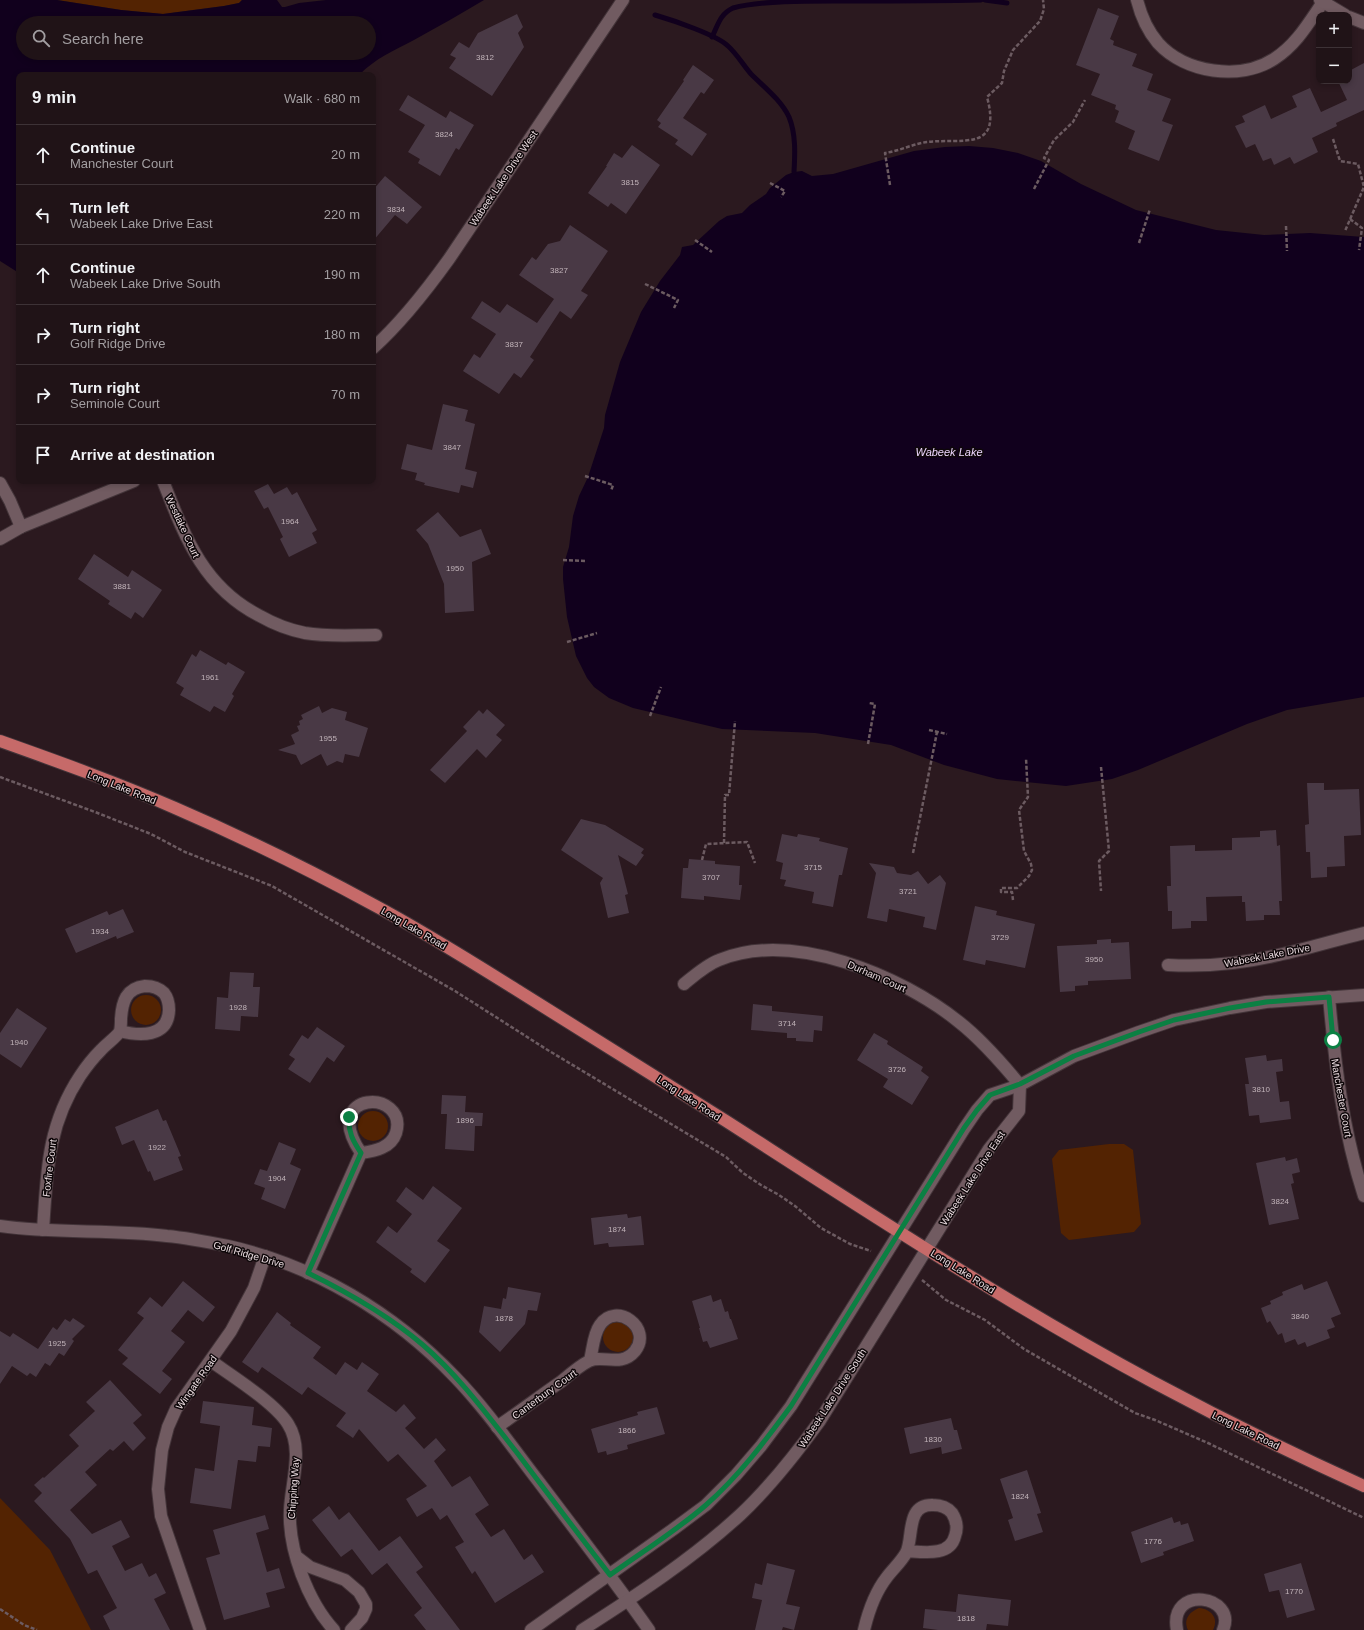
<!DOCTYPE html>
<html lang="en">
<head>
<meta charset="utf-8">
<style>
  :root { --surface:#201317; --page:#2d2024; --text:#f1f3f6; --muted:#a29ea1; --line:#3d3236 }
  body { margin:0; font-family:Helvetica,sans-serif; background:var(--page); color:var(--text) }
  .controls { position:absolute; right:12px; top:12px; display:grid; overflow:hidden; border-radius:8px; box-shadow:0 2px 6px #0003 }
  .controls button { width:36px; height:36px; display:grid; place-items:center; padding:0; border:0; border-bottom:1px solid var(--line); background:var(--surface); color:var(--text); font:20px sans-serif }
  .stop { position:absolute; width:12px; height:12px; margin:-9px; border:3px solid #0b8043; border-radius:50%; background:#fff }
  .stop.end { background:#0b8043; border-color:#fff; box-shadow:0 1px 4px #0008 }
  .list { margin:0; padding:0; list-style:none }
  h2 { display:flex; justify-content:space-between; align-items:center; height:52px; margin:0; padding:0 16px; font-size:17px }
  h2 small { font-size:13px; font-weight:400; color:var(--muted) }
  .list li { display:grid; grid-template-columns:26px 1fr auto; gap:12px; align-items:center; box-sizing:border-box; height:60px; padding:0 16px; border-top:1px solid var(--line) }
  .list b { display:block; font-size:15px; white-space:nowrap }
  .list p { margin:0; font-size:13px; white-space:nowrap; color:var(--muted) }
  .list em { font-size:13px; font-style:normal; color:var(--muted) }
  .icon { flex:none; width:22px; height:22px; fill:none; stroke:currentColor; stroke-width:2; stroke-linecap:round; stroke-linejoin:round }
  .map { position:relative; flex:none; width:1364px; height:1630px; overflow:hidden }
  .search { position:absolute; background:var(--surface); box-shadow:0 2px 6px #0003; left:16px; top:16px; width:360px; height:44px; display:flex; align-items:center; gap:10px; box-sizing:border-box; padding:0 14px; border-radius:22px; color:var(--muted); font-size:15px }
  .panel { position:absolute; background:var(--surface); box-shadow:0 2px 6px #0003; left:16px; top:72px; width:360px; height:412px; border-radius:8px }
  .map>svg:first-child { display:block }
  .green { fill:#532302 }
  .water { fill:#11001d; fill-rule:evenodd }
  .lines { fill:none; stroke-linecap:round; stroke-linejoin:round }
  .stream { stroke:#11001d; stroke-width:5 }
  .building { fill:#493945 }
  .minor-casing { stroke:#433439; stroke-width:14 }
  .major-casing { stroke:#433439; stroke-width:14 }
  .path { stroke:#6c5b61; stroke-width:2.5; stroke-dasharray:4 2; stroke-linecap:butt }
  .minor { stroke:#715b61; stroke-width:12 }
  .major { stroke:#c66a69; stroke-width:12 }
  .route { stroke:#0b8043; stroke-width:5 }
  .labels { text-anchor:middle; stroke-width:3; stroke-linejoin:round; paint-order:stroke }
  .number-label { font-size:8px; fill:#c2b4ba }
  .street-label { font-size:10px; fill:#ebdde1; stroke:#0e0709 }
  .water-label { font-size:11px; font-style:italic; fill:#ecd5fd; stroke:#0e0709 }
</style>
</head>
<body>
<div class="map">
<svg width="1364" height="1630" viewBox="0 0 1364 1630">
  <rect width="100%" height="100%" fill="#2b191f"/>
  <g class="green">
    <polygon points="57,0 242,0 239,3 224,6 163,14 121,10"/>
    <circle cx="146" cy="1010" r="15"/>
    <circle cx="373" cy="1126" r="15"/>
    <polygon points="1109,1144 1124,1144 1133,1150 1141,1224 1134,1232 1069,1240 1061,1233 1052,1159 1059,1150"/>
    <circle cx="618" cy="1337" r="15"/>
    <polygon points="0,1498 50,1550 91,1630 0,1630"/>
    <path d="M1199 1608C1211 1609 1219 1618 1213 1630H1188C1183 1620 1189 1612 1199 1608Z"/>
  </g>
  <g class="water">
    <path d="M0 0H57L121 10 163 14 224 6 239 3 242 0H277L282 7H285L299 3 326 0H484C461 14 437 27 414 40 393 51 376 58 359 75H19V273L0 261ZM23 23H369V53H23Z"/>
    <polygon points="969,146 993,148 1018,153 1041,161 1081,184 1136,210 1216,230 1264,235 1310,233 1364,237 1364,697 1287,710 1247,724 1138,770 1112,779 1066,786 997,779 944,765 891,745 815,733 722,729 633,708 609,698 594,687 587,678 576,656 567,617 563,579 563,567 569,547 573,516 579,496 588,477 604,428 605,415 620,362 641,312 660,281 680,255 682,247 693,245 719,221 727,216 742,213 750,205 766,194 770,188 786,175 794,172 802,171 812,176 833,174 914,151 945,147"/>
  </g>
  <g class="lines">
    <g class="stream">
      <polyline points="985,0 1007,3"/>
      <path d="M655 15C672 20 717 35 728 46 737 54 743 65 751 74 764 87 781 100 789 117 796 134 795 154 794 172"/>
      <path d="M712 37C718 25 720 14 733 8 762 0 818 1 850 1 894 1 938 1 981 0"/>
    </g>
  </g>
  <g class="building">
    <polygon points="1098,8 1119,16 1110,39 1114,41 1113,45 1137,54 1132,66 1153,74 1147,90 1171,99 1162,121 1173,125 1159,161 1128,149 1135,131 1115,122 1119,111 1115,109 1116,105 1091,95 1100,74 1076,65"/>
    <polygon points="517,14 523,27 518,33 524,47 492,96 449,68 456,58 450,55 459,42 469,48 478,33"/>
    <polygon points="1364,63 1364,110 1336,123 1337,126 1312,138 1318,152 1294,164 1290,157 1274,165 1271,158 1263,161 1255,144 1246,148 1235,126 1245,122 1242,116 1265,105 1271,119 1297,107 1292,96 1310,88 1321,112 1347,100 1338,81 1349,81 1349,71"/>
    <polygon points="693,65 714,80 704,94 701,92 683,118 707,134 692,156 675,144 678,140 658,127 661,123 657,120 684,81 683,80"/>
    <polygon points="408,95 446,118 450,111 474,125 459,150 456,148 440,176 418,163 420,159 408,152 425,125 399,110"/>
    <polygon points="632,145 660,165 626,214 611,203 608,207 588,193 607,166 606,166 614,153 622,158"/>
    <polygon points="385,176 422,207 407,224 395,215 373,241 373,190"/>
    <polygon points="570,225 608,251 581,291 588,295 571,319 560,311 530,357 534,360 521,378 514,373 499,394 463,371 474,354 480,358 496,334 471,318 482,301 500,313 507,304 537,323 554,299 519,275 532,257 536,260 548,244 560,241"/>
    <polygon points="443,404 468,410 465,421 475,424 465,469 477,472 473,488 461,485 459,493 424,485 425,483 415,480 417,473 401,469 407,444 432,450"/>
    <polygon points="268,484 274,494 287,487 292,495 297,492 317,530 312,533 317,543 289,557 280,539 283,537 268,507 264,509 254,491"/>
    <polygon points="438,512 460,537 481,529 491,554 472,562 474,611 445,613 444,584 428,544 416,530"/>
    <polygon points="94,554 128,577 132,570 162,590 143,618 135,612 131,619 108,604 110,601 78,579"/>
    <polygon points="200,650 226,665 228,662 245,672 232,694 234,696 225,712 214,706 210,712 180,695 184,688 176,683 192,654 196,657"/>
    <polygon points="319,706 322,713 332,708 347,712 345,720 368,728 359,757 345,754 343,763 337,761 327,766 321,754 301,765 296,755 278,750 295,744 291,735 299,731 297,726 300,725 299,721 303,719 301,715"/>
    <polygon points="487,709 505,725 496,735 502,740 486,758 477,749 445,783 430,770 467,731 463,727 479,710 483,714"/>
    <polygon points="1307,783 1324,783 1324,790 1359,789 1361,835 1344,836 1345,866 1327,867 1327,877 1311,878 1310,852 1306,852 1305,825 1309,824"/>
    <polygon points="581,819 605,825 644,849 641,853 644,855 636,866 618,855 628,894 625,895 629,913 608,918 600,883 603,878 561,850"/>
    <polygon points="1276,830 1277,846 1280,845 1282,901 1279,901 1280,915 1264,915 1264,920 1246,921 1245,902 1242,902 1242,896 1206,897 1207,921 1191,921 1191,928 1172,929 1172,911 1168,911 1167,886 1171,886 1170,846 1195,845 1195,851 1232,850 1232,838 1260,837 1260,831"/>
    <polygon points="782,834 797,837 798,834 820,838 819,841 848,848 842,875 839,875 833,907 812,903 814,892 784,886 786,880 780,879 783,863 776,861"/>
    <polygon points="689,859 715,861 715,864 740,866 739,885 742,885 740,900 704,896 704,900 681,898 683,868 688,868"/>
    <polygon points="869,863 894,867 897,873 911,875 918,871 928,884 940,875 946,883 936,930 923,927 925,917 889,909 887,922 867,918 876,873"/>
    <polygon points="975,906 997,911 996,915 1035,924 1025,968 986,960 985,965 963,960"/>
    <polygon points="123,909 134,932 117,939 116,936 76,953 65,929 107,911 109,915"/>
    <polygon points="1111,939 1111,943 1129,942 1131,979 1088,981 1088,985 1075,986 1075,991 1060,992 1057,946 1097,944 1097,940"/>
    <polygon points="230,972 254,973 253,987 260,987 258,1017 241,1016 240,1031 215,1029 217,997 228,998"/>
    <polygon points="753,1004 772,1006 772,1011 823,1016 822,1031 814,1030 813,1042 796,1041 796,1038 787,1038 787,1033 751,1030"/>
    <polygon points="17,1008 47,1028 21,1068 0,1054 0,1033"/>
    <polygon points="317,1027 345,1046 334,1062 327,1057 310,1083 288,1069 295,1059 289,1055 302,1035 308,1039"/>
    <polygon points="874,1033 888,1041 887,1044 923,1067 921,1071 929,1077 912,1105 883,1087 888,1079 857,1060"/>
    <polygon points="1266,1055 1267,1061 1282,1059 1283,1071 1276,1072 1280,1102 1289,1101 1291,1119 1260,1123 1259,1115 1249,1116 1245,1084 1249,1084 1245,1058"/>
    <polygon points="442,1095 466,1096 465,1112 483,1113 482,1126 475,1126 474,1151 445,1149 447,1114 441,1114"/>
    <polygon points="158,1109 163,1121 166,1120 181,1156 178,1157 183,1170 154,1181 150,1171 148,1172 134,1140 122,1145 115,1127"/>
    <polygon points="279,1142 296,1149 290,1164 301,1169 285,1209 261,1199 265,1188 254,1184 260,1169 267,1171"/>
    <polygon points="1285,1157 1286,1161 1297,1158 1300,1172 1292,1174 1294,1183 1291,1184 1299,1219 1269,1225 1256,1163"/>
    <polygon points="433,1186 462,1208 437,1241 450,1250 425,1283 410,1272 412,1269 376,1242 388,1226 397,1233 412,1214 396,1201 406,1187 423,1200"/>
    <polygon points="627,1214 628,1218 641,1216 644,1245 609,1247 608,1243 594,1245 591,1218"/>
    <polygon points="183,1281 215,1307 203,1322 188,1310 171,1331 185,1342 162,1371 172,1379 160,1394 122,1364 128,1358 118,1350 144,1318 137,1313 150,1297 162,1307"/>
    <polygon points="1327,1281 1341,1314 1331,1318 1335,1327 1327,1330 1330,1338 1307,1347 1305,1342 1298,1345 1295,1339 1285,1343 1282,1333 1278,1335 1270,1321 1267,1323 1261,1308 1271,1304 1270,1301 1283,1295 1282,1292 1302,1284 1304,1290"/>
    <polygon points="508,1287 541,1293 537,1311 528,1310 525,1324 500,1352 479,1332 484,1306 501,1309 503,1298 506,1299"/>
    <polygon points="711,1295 713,1302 721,1299 725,1312 728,1311 730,1319 731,1319 738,1339 710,1348 707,1341 703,1342 699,1328 700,1328 692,1301"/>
    <polygon points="277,1312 291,1323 290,1325 321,1347 313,1358 336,1375 345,1362 357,1370 362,1362 379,1374 367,1391 396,1412 404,1404 416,1418 405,1428 424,1449 436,1438 446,1450 434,1461 452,1487 470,1476 489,1505 475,1514 491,1537 504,1529 524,1560 532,1554 544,1572 495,1603 475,1571 472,1574 455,1547 464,1542 447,1515 440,1520 432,1508 417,1517 406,1499 427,1486 398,1454 388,1462 359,1429 353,1438 336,1426 346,1413 308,1387 302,1395 262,1367 258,1373 242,1362"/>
    <polygon points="73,1318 85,1326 72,1339 74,1341 64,1356 59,1353 50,1366 45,1363 36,1377 30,1373 27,1376 12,1366 0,1384 0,1331 10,1337 13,1333 38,1349 53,1327 57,1330 65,1319 70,1322"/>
    <polygon points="110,1380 142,1415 133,1423 146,1438 133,1451 124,1441 113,1451 110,1449 85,1472 97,1485 70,1510 92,1534 121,1520 130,1537 112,1546 125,1571 142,1563 149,1577 156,1573 166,1593 154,1599 170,1630 110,1630 103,1616 117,1608 97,1570 88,1574 70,1539 34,1501 42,1493 34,1485 43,1477 44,1478 79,1446 69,1435 95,1411 86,1402"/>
    <polygon points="203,1401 254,1407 252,1425 272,1428 270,1447 258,1446 256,1462 238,1460 231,1509 190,1503 195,1468 214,1471 220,1426 200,1423"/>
    <polygon points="657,1407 665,1434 627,1445 628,1449 607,1455 606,1451 598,1453 591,1429 638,1415 637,1412"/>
    <polygon points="951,1418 954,1430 957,1430 962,1449 942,1454 941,1447 910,1454 904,1428"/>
    <polygon points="1027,1470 1041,1513 1037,1514 1043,1532 1015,1541 1008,1520 1013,1518 1000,1479"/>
    <polygon points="329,1506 339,1520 349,1512 379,1551 400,1536 423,1567 416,1572 460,1630 426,1630 414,1615 422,1608 387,1563 372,1575 352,1549 341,1557 312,1520"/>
    <polygon points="265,1515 269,1529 256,1533 267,1572 279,1568 285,1588 266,1593 270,1607 224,1620 206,1558 220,1554 213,1530"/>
    <polygon points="1172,1517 1174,1523 1180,1521 1181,1525 1188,1523 1194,1541 1163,1552 1164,1555 1141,1563 1131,1532"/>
    <polygon points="767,1563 795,1570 786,1604 800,1607 794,1630 783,1627 782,1630 755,1630 762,1600 752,1598 755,1583 762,1585"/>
    <polygon points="1301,1563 1315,1610 1287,1618 1279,1590 1269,1592 1264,1574"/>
    <polygon points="958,1594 1011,1600 1008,1626 987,1624 986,1630 938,1630 923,1628 925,1609 956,1612"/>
  </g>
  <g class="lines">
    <defs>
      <g id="minor">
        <path d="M1137 0C1141 16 1147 30 1158 43 1185 73 1240 81 1274 59 1296 45 1308 24 1323 2"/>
        <polyline points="1320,0 1345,15"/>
        <polyline points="1349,17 1364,23"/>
        <path d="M373 348C402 322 426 291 449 259L623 0"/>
        <path d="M163 481C185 537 203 587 260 616 274 624 290 630 305 633 328 637 352 635 376 635"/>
        <polyline points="0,483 10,501 21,527"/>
        <polyline points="0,539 21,527 134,481"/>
        <path d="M1168 965C1205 967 1241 964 1278 955 1307 949 1335 940 1364 933"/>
        <path d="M684 984C695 975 706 965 719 960 792 930 901 975 959 1022 982 1040 1001 1062 1020 1085"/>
        <path d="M1329 997C1335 1065 1343 1131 1364 1196"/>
        <path d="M0 1226C55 1234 112 1229 167 1236 188 1238 208 1242 228 1246 314 1265 394 1313 455 1377 486 1409 512 1447 539 1482 576 1531 614 1580 649 1630"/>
        <path d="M43 1230C47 1172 47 1126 80 1076 86 1067 93 1058 101 1050 105 1045 118 1036 120 1031 121 1027 121 1022 121 1019 122 1002 126 988 145 986 152 986 159 988 164 993 168 998 169 1004 169 1010 168 1038 139 1036 120 1031"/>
        <path d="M308 1273 361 1153C375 1151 391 1148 396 1133 409 1089 318 1089 361 1153"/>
        <path d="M211 1361C232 1376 275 1403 288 1424 304 1449 291 1483 290 1510 288 1549 308 1602 334 1630"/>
        <path d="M497 1427C519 1412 540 1396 562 1381 570 1374 579 1366 589 1361 602 1354 621 1368 635 1351 653 1328 616 1301 600 1325 593 1335 593 1349 590 1360"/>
        <polyline points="297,1557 310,1567 345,1580 359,1592 366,1604 366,1609 362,1618 351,1630"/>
        <polyline points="200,1630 161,1516 158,1489 162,1450 168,1427 176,1409 231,1331 254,1288 265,1256"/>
        <polyline points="531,1630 675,1528 706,1505 736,1475 761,1446 791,1406 964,1129 977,1110 990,1095 1020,1085 1074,1056 1139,1032 1174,1020 1230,1008 1266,1002 1364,995"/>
        <path d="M582 1630C637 1595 692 1559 740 1515 770 1487 795 1455 819 1422L989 1149 1019 1111 1020 1085"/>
        <path d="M864 1630C868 1613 876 1591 887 1577 893 1569 901 1562 906 1553 914 1538 905 1504 933 1505 940 1505 947 1507 952 1513 957 1521 958 1528 955 1536 950 1557 923 1552 907 1551"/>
        <path d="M1177 1630C1168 1584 1238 1595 1223 1630"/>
      </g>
      <path id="major" d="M0 741C59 762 118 783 175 808 242 837 308 869 372 904 423 931 472 962 520 992 589 1035 657 1078 726 1121 866 1211 1006 1303 1153 1382 1222 1419 1293 1454 1364 1486"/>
    </defs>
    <use href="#minor" class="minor-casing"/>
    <use href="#major" class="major-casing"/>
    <g class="path">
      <polyline points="1333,139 1340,161 1358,164 1364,187 1345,231"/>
      <polyline points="770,183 785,191 781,197"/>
      <path d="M890 185 885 153C899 151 913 144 927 142 963 138 1002 152 987 97L1002 83 1004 71 1013 50 1040 21 1044 9 1043 0"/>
      <polyline points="1034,189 1049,160 1044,158 1054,140 1073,122 1085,100"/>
      <polyline points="1350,219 1362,228 1359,250"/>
      <polyline points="1286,226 1287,251"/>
      <polyline points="695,240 712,252"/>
      <polyline points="1139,243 1150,209"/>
      <polyline points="645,284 678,300 674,308"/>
      <polyline points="585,476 613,485 611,491"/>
      <polyline points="563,560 587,561"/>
      <polyline points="567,642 597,633"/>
      <polyline points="650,716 661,687"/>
      <polyline points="929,730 947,734"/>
      <polyline points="868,744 875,704 869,703"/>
      <polyline points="1101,767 1109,851 1099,861 1101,891"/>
      <polyline points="0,777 95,812 151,834 185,852 272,886 455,991 546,1049 726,1157 743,1173 761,1185 779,1195 795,1206 821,1228 850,1244 871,1251"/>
      <polyline points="724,843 725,795 729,795 735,721"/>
      <polyline points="913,853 937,732"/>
      <polyline points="702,860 706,844 747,842 755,863"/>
      <polyline points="1013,900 1012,892 1001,892 1001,888 1017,888 1029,876 1032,870 1031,864 1024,851 1019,810 1028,797 1026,758"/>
      <polyline points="922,1280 946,1300 985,1320 1024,1349 1135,1413 1155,1420 1208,1443 1364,1518"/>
      <polyline points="0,1609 24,1625 37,1630"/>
    </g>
    <use href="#minor" class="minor"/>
    <use href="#major" class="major"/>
  </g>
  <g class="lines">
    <path class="route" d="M349 1117C348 1132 353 1141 361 1153L308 1273C349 1293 388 1315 423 1345 460 1377 488 1416 518 1454 548 1494 579 1535 610 1575 642 1552 676 1531 706 1505 739 1476 765 1441 791 1406L964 1128 977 1110 990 1095 1020 1084 1074 1056 1139 1032 1174 1020 1230 1008 1266 1002 1329 997 1333 1040"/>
  </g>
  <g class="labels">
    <g class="number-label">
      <text x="485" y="60">3812</text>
      <text x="444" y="137">3824</text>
      <text x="630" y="185">3815</text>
      <text x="396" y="212">3834</text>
      <text x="559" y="273">3827</text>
      <text x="514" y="347">3837</text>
      <text x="452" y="450">3847</text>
      <text x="290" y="524">1964</text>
      <text x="455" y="571">1950</text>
      <text x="122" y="589">3881</text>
      <text x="210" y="680">1961</text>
      <text x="328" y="741">1955</text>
      <text x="813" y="870">3715</text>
      <text x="711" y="880">3707</text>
      <text x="908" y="894">3721</text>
      <text x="100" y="934">1934</text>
      <text x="1000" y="940">3729</text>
      <text x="1094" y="962">3950</text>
      <text x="238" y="1010">1928</text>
      <text x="787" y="1026">3714</text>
      <text x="19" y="1045">1940</text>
      <text x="897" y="1072">3726</text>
      <text x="1261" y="1092">3810</text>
      <text x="465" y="1123">1896</text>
      <text x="157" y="1150">1922</text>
      <text x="277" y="1181">1904</text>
      <text x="1280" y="1204">3824</text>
      <text x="617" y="1232">1874</text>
      <text x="1300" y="1319">3840</text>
      <text x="504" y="1321">1878</text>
      <text x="57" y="1346">1925</text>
      <text x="627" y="1433">1866</text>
      <text x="933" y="1442">1830</text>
      <text x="1020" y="1499">1824</text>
      <text x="1153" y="1544">1776</text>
      <text x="1294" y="1594">1770</text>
      <text x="966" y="1621">1818</text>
    </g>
    <g class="street-label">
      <text transform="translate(503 178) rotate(-56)" y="4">Wabeek Lake Drive West</text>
      <text transform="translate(183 526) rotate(65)" y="4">Westlake Court</text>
      <text transform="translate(122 787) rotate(22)" y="4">Long Lake Road</text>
      <text transform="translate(414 928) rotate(30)" y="4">Long Lake Road</text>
      <text transform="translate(1267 955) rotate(-11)" y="4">Wabeek Lake Drive</text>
      <text transform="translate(877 976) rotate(24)" y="4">Durham Court</text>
      <text transform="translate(689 1098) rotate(33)" y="4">Long Lake Road</text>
      <text transform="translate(1342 1098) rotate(80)" y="4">Manchester Court</text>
      <text transform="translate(49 1168) rotate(-83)" y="4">Foxfire Court</text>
      <text transform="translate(972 1178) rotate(-57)" y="4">Wabeek Lake Drive East</text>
      <text transform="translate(249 1254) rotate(16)" y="4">Golf Ridge Drive</text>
      <text transform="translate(963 1271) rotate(32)" y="4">Long Lake Road</text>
      <text transform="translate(196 1382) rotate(-55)" y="4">Wingate Road</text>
      <text transform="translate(544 1394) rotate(-36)" y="4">Canterbury Court</text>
      <text transform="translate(832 1398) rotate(-57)" y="4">Wabeek Lake Drive South</text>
      <text transform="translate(1246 1430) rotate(26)" y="4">Long Lake Road</text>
      <text transform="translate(293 1488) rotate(-86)" y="4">Chipping Way</text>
    </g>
    <g class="water-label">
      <text x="949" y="456">Wabeek Lake</text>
    </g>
  </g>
</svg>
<div class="controls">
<button>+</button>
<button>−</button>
</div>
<div class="stop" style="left:1333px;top:1040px"></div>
<div class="stop end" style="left:349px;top:1117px"></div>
<div class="search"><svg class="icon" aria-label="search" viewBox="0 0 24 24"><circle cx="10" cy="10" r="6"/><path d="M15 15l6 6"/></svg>Search here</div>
<section class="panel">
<h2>9 min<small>Walk · 680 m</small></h2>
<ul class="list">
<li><svg class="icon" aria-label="ahead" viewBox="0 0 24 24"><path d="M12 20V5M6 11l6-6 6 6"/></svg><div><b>Continue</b><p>Manchester Court</p></div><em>20 m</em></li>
<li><svg class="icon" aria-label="left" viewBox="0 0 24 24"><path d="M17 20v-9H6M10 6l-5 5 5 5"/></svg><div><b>Turn left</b><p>Wabeek Lake Drive East</p></div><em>220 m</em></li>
<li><svg class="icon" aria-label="ahead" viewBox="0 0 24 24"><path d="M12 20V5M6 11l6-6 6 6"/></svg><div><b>Continue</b><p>Wabeek Lake Drive South</p></div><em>190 m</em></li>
<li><svg class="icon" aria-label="right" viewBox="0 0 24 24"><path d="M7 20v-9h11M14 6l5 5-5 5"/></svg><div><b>Turn right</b><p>Golf Ridge Drive</p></div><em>180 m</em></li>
<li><svg class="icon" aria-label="right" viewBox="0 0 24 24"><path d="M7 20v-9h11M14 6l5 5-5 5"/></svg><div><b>Turn right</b><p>Seminole Court</p></div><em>70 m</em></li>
<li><svg class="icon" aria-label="arrive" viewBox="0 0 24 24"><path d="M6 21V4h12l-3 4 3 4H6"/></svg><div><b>Arrive at destination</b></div></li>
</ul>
</section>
</div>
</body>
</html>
